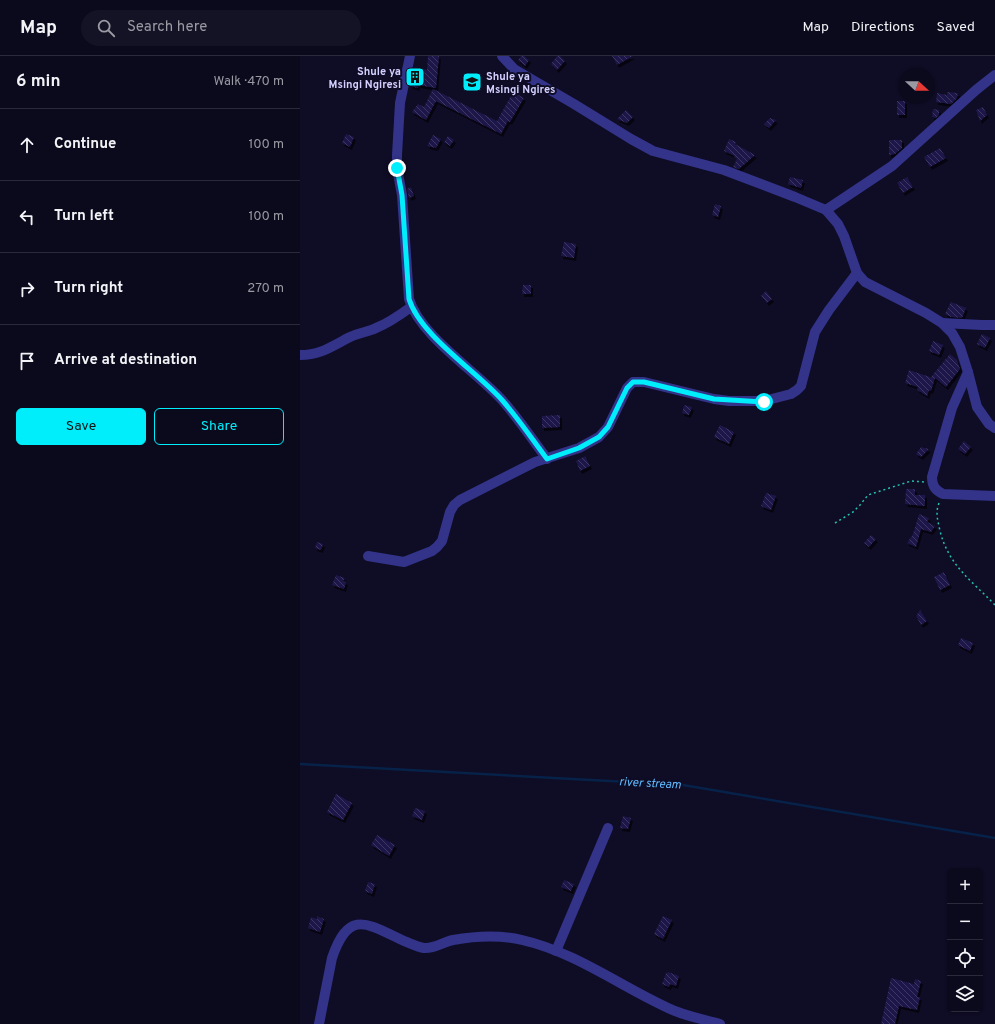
<!DOCTYPE html>
<html lang="en">
<head>
<meta charset="utf-8">
<style>
  :root { --surface:#0b091c; --page:#141225; --text:#f1f3f6; --muted:#9a9aa3; --line:#2b2a3b; --accent:#00edfb }
  body { margin:0; font-family:Overpass,sans-serif; background:var(--page); color:var(--text) }
  .controls { position:absolute; right:12px; bottom:12px; display:grid; overflow:hidden; border-radius:6px; box-shadow:0 1px 3px #0004 }
  .controls button { width:36px; height:36px; display:grid; place-items:center; padding:0; border:0; border-bottom:1px solid var(--line); background:var(--surface); color:var(--text); font:20px sans-serif }
  .compass { position:absolute; left:599px; top:12px; width:36px; height:36px; border-radius:50%; background:var(--surface); box-shadow:0 1px 3px #0004; rotate:111deg }
  .stop { position:absolute; width:12px; height:12px; margin:-9px; border:3px solid #00edfb; border-radius:50%; background:#fff }
  .stop.end { background:#00edfb; border-color:#fff; box-shadow:0 1px 4px #0008 }
  .list { margin:0; padding:0; list-style:none }
  h2 { display:flex; justify-content:space-between; align-items:center; height:52px; margin:0; padding:0 16px; font-size:17px }
  h2 small { font-size:13px; font-weight:400; color:var(--muted) }
  .list li { display:grid; grid-template-columns:26px 1fr auto; gap:12px; align-items:center; box-sizing:border-box; height:72px; padding:0 16px; border-top:1px solid var(--line) }
  .list b { display:block; font-size:15px; white-space:nowrap }
  .list em { font-size:13px; font-style:normal; color:var(--muted) }
  .actions { display:flex; gap:8px; padding:12px 16px }
  .actions a { flex:1; padding:9px 0; border:1px solid var(--accent); border-radius:6px; text-align:center; font-size:14px; color:var(--accent) }
  .actions .main { background:var(--accent); color:#111 }
  .icon { flex:none; width:22px; height:22px; fill:none; stroke:currentColor; stroke-width:2; stroke-linecap:round; stroke-linejoin:round }
  .map { position:relative; flex:none; width:695px; height:968px; overflow:hidden }
  header { display:flex; align-items:center; gap:24px; box-sizing:border-box; height:56px; padding:0 20px; background:var(--surface); border-bottom:1px solid var(--line) }
  header strong { font-size:19px }
  nav { display:flex; gap:22px; margin-inline-start:auto; font-size:14px }
  .search { width:280px; height:36px; background:var(--page); display:flex; align-items:center; gap:10px; box-sizing:border-box; padding:0 14px; border-radius:22px; color:var(--muted); font-size:15px }
  main { display:flex }
  aside { flex:1; background:var(--surface) }
  .map>svg:first-child { display:block }
  .lines { fill:none; stroke-linecap:round; stroke-linejoin:round }
  .stream { stroke:#072249; stroke-width:2.5 }
  .building { fill:url(#building-back-hatch); filter:url(#shadow) }
  .path { stroke:#22c1b0; stroke-width:1.5; stroke-dasharray:2 3; stroke-linecap:butt }
  .street { stroke:#323389; stroke-width:10 }
  .route { stroke:#00edfb; stroke-width:5 }
  .labels { text-anchor:middle; stroke-width:4; stroke-linejoin:round; paint-order:stroke }
  .poi-label { font-size:11px; font-weight:bold; fill:#d3d0ff; stroke:#0f0c25; text-anchor:end }
  .water-label { font-size:12px; font-style:italic; fill:#5ebbff; stroke:#0f0c25 }
</style>
</head>
<body>
<header>
<strong>Map</strong>
<div class="search"><svg class="icon" aria-label="search" viewBox="0 0 24 24"><circle cx="10" cy="10" r="6"/><path d="M15 15l6 6"/></svg>Search here</div>
<nav><a>Map</a><a>Directions</a><a>Saved</a></nav>
</header>
<main>
<aside>
<h2>6 min<small>Walk · 470 m</small></h2>
<ul class="list">
<li><svg class="icon" aria-label="ahead" viewBox="0 0 24 24"><path d="M12 20V5M6 11l6-6 6 6"/></svg><div><b>Continue</b></div><em>100 m</em></li>
<li><svg class="icon" aria-label="left" viewBox="0 0 24 24"><path d="M17 20v-9H6M10 6l-5 5 5 5"/></svg><div><b>Turn left</b></div><em>100 m</em></li>
<li><svg class="icon" aria-label="right" viewBox="0 0 24 24"><path d="M7 20v-9h11M14 6l5 5-5 5"/></svg><div><b>Turn right</b></div><em>270 m</em></li>
<li><svg class="icon" aria-label="arrive" viewBox="0 0 24 24"><path d="M6 21V4h12l-3 4 3 4H6"/></svg><div><b>Arrive at destination</b></div></li>
</ul>
<div class="actions"><a class="main">Save</a><a>Share</a></div>
</aside>
<div class="map">
<svg width="695" height="968" viewBox="0 0 695 968">
  <defs>
    <pattern id="building-back-hatch" width="6" height="6" patternUnits="userSpaceOnUse"><rect width="6" height="6" fill="#1e1648"/><path d="M-1 5l2 2M0 0l6 6M5-1l2 2" fill="none" stroke="#3e3763"/></pattern>
    <filter id="shadow"><feDropShadow dx="2" dy="3" stdDeviation="0" flood-color="#0009"/></filter>
  </defs>
  <rect width="100%" height="100%" fill="#0f0c25"/>
  <g class="lines">
    <polyline class="stream" points="0,708 383,729 695,782"/>
  </g>
  <g class="building">
    <polygon points="128,0 139,0 136,32 118,29 118,32 110,30 114,11 127,14"/>
    <polygon points="221,0 224,0 229,4 225,10 218,4"/>
    <polygon points="257,0 260,0 265,5 257,14 251,8"/>
    <polygon points="312,0 333,0 317,9"/>
    <polygon points="133,33 197,65 213,36 224,42 210,66 208,65 201,78 136,45 126,64 112,56 118,48 124,51"/>
    <polygon points="647,36 658,37 657,42 651,48 636,46 637,37 647,39"/>
    <rect x="597" y="45" width="8" height="14"/>
    <polygon points="683,51 687,59 680,65 676,54"/>
    <polygon points="633,53 639,54 639,59 636,62 632,61"/>
    <polygon points="326,54 333,61 327,67 317,63"/>
    <polygon points="470,62 476,64 469,72 464,68"/>
    <polygon points="46,78 54,81 50,91 42,87"/>
    <polygon points="133,79 141,83 136,92 127,90"/>
    <polygon points="148,80 154,84 150,90 144,86"/>
    <polygon points="429,83 436,86 435,88 455,99 439,113 433,111 437,103 434,101 435,100 424,95"/>
    <polygon points="589,84 602,84 602,92 595,98 589,99"/>
    <polygon points="640,92 646,102 630,111 624,101"/>
    <polygon points="490,121 503,124 501,132 488,128"/>
    <polygon points="607,121 613,131 603,137 597,127"/>
    <polygon points="111,131 114,140 109,142 107,133"/>
    <polygon points="415,148 421,150 418,161 412,159"/>
    <polygon points="264,186 276,188 274,202 261,200"/>
    <polygon points="223,229 231,229 231,238 222,238"/>
    <polygon points="466,235 472,243 467,247 461,240"/>
    <polygon points="651,246 666,252 662,262 651,261 645,258"/>
    <polygon points="682,278 690,282 685,292 677,288"/>
    <polygon points="633,285 643,289 639,299 629,295"/>
    <polygon points="650,298 657,304 660,313 646,331 635,322 631,335 629,334 627,340 617,334 618,331 605,327 609,314 630,321 630,322"/>
    <polygon points="384,349 392,351 389,359 382,357"/>
    <polygon points="260,359 260,371 242,372 242,360"/>
    <polygon points="420,369 434,376 429,388 414,381"/>
    <polygon points="664,385 671,391 665,398 658,393"/>
    <polygon points="621,391 629,393 621,401 616,398"/>
    <polygon points="285,400 290,410 280,415 276,405"/>
    <polygon points="606,433 615,433 615,439 625,439 625,450 605,448"/>
    <polygon points="466,437 476,440 471,454 461,450"/>
    <polygon points="619,458 629,462 627,466 635,470 631,476 621,473 616,491 607,487 613,478"/>
    <polygon points="571,479 576,483 569,491 564,487"/>
    <polygon points="17,486 23,488 21,494 15,492"/>
    <polygon points="644,516 650,529 640,534 634,521"/>
    <polygon points="36,519 45,522 43,525 46,526 44,533 32,529"/>
    <polygon points="620,554 627,565 621,569 616,560"/>
    <polygon points="661,582 673,587 670,595 658,589"/>
    <polygon points="36,738 52,747 43,764 27,756"/>
    <polygon points="115,752 125,755 122,764 112,760"/>
    <polygon points="323,760 331,762 328,773 320,772"/>
    <polygon points="77,779 95,789 89,800 71,789"/>
    <polygon points="264,824 274,828 271,835 261,831"/>
    <polygon points="68,826 75,828 72,838 65,835"/>
    <polygon points="17,860 24,863 20,876 8,872 11,861 17,863"/>
    <polygon points="363,860 372,864 363,883 354,878"/>
    <polygon points="368,916 379,920 376,930 370,928 369,931 362,928 366,917"/>
    <polygon points="591,922 614,928 615,923 621,925 617,941 620,941 617,954 599,950 595,968 581,968"/>
  </g>
  <g class="lines">
    <g class="path">
      <path d="M639 447C635 457 638 465 640 475 649 510 671 524 695 549"/>
      <polyline points="535,467 553,456 560,449 568,439 611,425 624,426"/>
    </g>
    <g class="street">
      <path d="M110 0 100 47 97 99V112L102 139 109 243C120 280 176 315 202 344 218 362 232 383 247 403"/>
      <polyline points="202,0 214,13 274,48 331,83 353,95 424,114 495,141 526,154 538,168 544,180 557,217 565,226 626,257 642,267 652,277 660,291 668,316 677,351 689,368 695,372"/>
      <polyline points="526,154 592,110 676,34 695,19"/>
      <polyline points="642,267 682,269 695,269"/>
      <path d="M0 299C21 299 32 290 50 281 58 277 68 276 76 272 89 267 100 259 111 251"/>
      <path d="M668 316 652 352 632 421C632 430 635 434 643 438L695 440"/>
      <polyline points="68,500 104,506 132,495 137,491 142,485 150,456 154,449 160,444 235,406 279,392 299,381 308,371 327,332 333,326 344,326 414,343 429,345 464,345 491,338 497,334 501,330 515,276 529,254 557,217"/>
      <polyline points="256,895 308,772"/>
      <path d="M19 968 32 902C49 853 66 867 104 885 110 887 117 891 124 892 134 893 143 886 153 884 175 880 201 879 222 884 275 896 320 930 368 952 384 960 403 963 420 968"/>
    </g>
  </g>
  <g class="lines">
    <path class="route" d="M97 112 102 139 109 243C120 279 176 315 202 344 218 362 232 383 247 403L279 392 299 381 308 371 327 332 333 326H344L414 343 464 346"/>
  </g>
  <defs>
    <symbol id="building-square" viewBox="-11 -11 22 22"><rect x="-9" y="-9" width="18" height="18" rx="4" fill="#00edfb" stroke="#0f0c25"/><path d="M-4-6H4V6H1V3H-1V6H-4ZM-2.5-4.3h1.7v1.8h-1.7ZM.8-4.3h1.7v1.8H.8ZM-2.5-1h1.7V.8h-1.7ZM.8-1h1.7V.8H.8Z" fill="#111"/></symbol>
    <symbol id="school-square" viewBox="-11 -11 22 22"><rect x="-9" y="-9" width="18" height="18" rx="4" fill="#00edfb" stroke="#0f0c25"/><path d="M0-5L7-2L0 1L-7-2ZM-4 1L0 2.5L4 1V4Q0 6-4 4Z" fill="#111"/></symbol>
  </defs>
  <g fill-rule="evenodd">
    <use href="#building-square" x="104" y="10" width="22" height="22"/>
    <use href="#school-square" x="161" y="15" width="22" height="22"/>
  </g>
  <g class="labels">
    <g class="poi-label">
      <text x="101" y="19">Shule ya<tspan x="101" dy="13">Msingi Ngiresi</tspan></text>
      <text x="186" y="24" text-anchor="start">Shule ya<tspan x="186" dy="13">Msingi Ngires</tspan></text>
    </g>
    <g class="water-label">
      <text transform="translate(350 727) rotate(3)" y="4">river stream</text>
    </g>
  </g>
</svg>
<div class="controls">
<button>+</button>
<button>−</button>
<button><svg class="icon" aria-label="locate" viewBox="0 0 24 24"><circle cx="12" cy="12" r="6"/><path d="M12 2v4M12 18v4M2 12h4M18 12h4"/></svg></button>
<button><svg class="icon" aria-label="layers" viewBox="0 0 24 24"><path d="M12 4l9 5-9 5-9-5zM3 14l9 5 9-5"/></svg></button>
</div>
<svg class="compass" viewBox="-18 -18 36 36"><path d="M0-13l5 13h-10z" fill="#e53935"/><path d="M0 13l5-13h-10z" fill="#9a9aa3"/></svg>
<div class="stop" style="left:464px;top:346px"></div>
<div class="stop end" style="left:97px;top:112px"></div>
</div>
</main>
</body>
</html>
